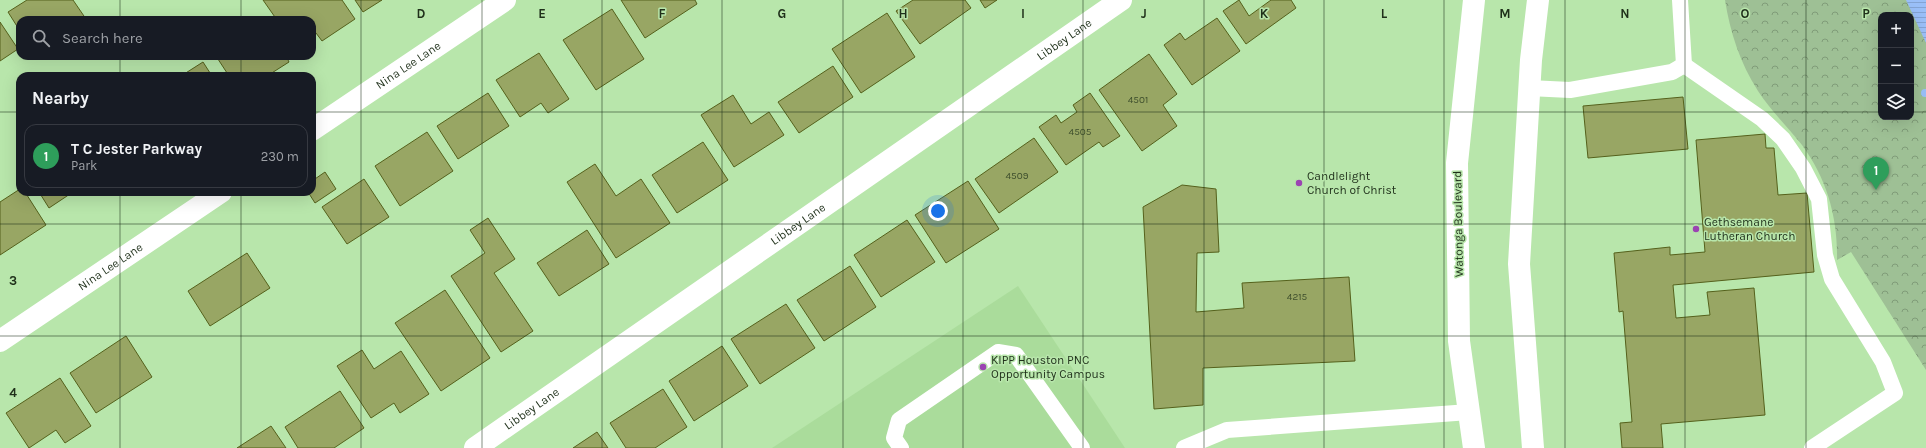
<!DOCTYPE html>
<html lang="en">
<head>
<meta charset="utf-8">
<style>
  :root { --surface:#171b24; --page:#20242c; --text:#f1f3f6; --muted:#9ea1a6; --line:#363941; --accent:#9b44b2 }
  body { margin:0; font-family:Karla,sans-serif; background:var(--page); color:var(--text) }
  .controls { position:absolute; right:12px; top:12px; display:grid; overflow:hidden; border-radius:8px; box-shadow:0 4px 16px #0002 }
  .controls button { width:36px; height:36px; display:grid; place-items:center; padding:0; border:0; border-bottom:1px solid var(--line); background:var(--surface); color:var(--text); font:20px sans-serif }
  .you { position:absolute; left:938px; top:211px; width:14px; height:14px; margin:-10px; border:3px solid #fff; border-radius:50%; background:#1a73e8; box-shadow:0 0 0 6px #1a73e833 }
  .badge { display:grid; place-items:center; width:26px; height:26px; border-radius:50%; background:var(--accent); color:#fff; font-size:13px; font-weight:700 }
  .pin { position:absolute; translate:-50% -33px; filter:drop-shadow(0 1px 2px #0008) }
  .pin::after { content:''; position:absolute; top:21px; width:14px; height:12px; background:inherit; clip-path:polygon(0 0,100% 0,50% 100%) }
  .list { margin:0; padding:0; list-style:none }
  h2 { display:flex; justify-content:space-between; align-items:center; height:52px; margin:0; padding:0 16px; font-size:17px }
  h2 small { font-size:13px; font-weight:400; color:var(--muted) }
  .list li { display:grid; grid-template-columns:26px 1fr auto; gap:12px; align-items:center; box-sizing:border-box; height:64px; margin:0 8px 8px; padding:0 8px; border:1px solid var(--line); border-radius:12px }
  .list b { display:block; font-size:15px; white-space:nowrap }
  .list p { margin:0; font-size:13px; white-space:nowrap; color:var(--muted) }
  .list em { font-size:13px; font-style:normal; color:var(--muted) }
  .icon { flex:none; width:22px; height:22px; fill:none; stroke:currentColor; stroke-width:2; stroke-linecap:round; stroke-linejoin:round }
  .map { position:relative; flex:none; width:1926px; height:448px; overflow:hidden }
  .search { position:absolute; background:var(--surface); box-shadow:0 4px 16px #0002; left:16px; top:16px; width:300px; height:44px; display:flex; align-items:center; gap:10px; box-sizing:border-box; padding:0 14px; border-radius:12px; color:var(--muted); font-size:15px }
  .panel { position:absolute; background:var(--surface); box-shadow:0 4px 16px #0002; left:16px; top:72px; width:300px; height:124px; border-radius:12px }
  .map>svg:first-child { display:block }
  .built { fill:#aadc9b }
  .park { fill:url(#park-crowns); fill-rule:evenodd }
  .water { fill:url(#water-rules) }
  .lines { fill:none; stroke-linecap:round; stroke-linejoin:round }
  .stream { stroke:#9abff8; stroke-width:8 }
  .building { fill:#98a664; stroke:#55611c }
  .service { stroke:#fff; stroke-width:16 }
  .minor { stroke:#fff; stroke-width:22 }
  .secondary { stroke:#fff; stroke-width:22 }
  .grid { fill:none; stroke:#1f301a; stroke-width:1; stroke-opacity:0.55 }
  .poi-dot { fill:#9b44b2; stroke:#b8e6ab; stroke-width:1.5 }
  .labels { text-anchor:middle; stroke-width:3; stroke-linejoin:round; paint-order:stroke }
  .number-label { font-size:10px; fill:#3d4e2c }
  .street-label { font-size:12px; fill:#1f301a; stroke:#b8e6ab }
  .poi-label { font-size:12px; fill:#1f301a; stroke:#b8e6ab; text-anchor:start }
  .grid-label { font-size:13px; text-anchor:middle; font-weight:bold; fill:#1f301a; stroke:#b8e6ab; stroke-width:3; stroke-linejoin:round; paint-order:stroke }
</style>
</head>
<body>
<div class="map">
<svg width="1926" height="448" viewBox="0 0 1926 448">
  <defs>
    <pattern id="park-crowns" width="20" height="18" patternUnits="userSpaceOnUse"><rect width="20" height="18" fill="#9ec095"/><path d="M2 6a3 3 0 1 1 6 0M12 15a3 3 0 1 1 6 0" fill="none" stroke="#809c79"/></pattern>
    <pattern id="water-rules" width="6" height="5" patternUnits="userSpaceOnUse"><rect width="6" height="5" fill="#9abff8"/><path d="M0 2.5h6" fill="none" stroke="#84a4d4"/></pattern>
  </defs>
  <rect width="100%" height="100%" fill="#b8e6ab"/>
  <polygon class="built" points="1018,286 1125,448 772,448"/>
  <path class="park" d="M1725 0H1926V370L1851 252 1837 260C1838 218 1827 179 1802 145 1788 127 1771 111 1758 91 1740 63 1730 32 1725 0ZM1881 15H1911V117H1881Z"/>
  <polygon class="water" points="1906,0 1926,0 1926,43"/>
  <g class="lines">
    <polyline class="stream" points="1925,93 1926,93"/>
  </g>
  <g class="building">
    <polygon points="27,0 73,0 86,19 20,20 20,31 8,12"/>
    <polygon points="263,0 342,0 355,19 322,41 316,33 312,36 312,20 277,20"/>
    <polygon points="355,0 382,0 363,12"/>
    <polygon points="621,0 695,0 697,4 645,38"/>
    <polygon points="913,0 965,0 971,8 920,44 896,11"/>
    <polygon points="980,0 997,0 985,8"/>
    <polygon points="1239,0 1249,16 1271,0 1291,0 1296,8 1246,44 1223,11"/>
    <polygon points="612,9 644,59 596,90 563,40"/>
    <polygon points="887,13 915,57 861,93 832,49"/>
    <polygon points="1217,18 1240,51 1192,85 1164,45 1180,33 1185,40"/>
    <polygon points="0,22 18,49 0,61"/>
    <polygon points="539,53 569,99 548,113 541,103 520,117 496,80"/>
    <polygon points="1149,54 1177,94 1163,105 1177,126 1142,151 1099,90"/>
    <polygon points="216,56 286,56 289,62 267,76 229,76"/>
    <polygon points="203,62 212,76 181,76"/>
    <polygon points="833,66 853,97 799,133 778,102"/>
    <polygon points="488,93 509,126 458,159 437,126"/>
    <polygon points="1090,93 1120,136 1103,147 1099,142 1066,165 1039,127 1056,115 1061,123 1077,112 1073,105"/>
    <polygon points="733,95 751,124 769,112 784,135 734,167 701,115"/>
    <polygon points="1683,97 1688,149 1588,158 1583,106"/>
    <polygon points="427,132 453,171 400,206 375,166"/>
    <polygon points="1765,134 1766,148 1774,148 1778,195 1807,193 1814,272 1673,285 1676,318 1710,315 1707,292 1754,288 1765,415 1661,424 1663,448 1622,448 1620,423 1632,422 1623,311 1619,312 1614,253 1670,247 1670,255 1705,252 1696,140"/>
    <polygon points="1034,138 1058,172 999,213 975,179"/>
    <polygon points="703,142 728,180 677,213 652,175"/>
    <polygon points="595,164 616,196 641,179 670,223 616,258 567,182"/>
    <polygon points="325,172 336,189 315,203 308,192 312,192 312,181"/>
    <polygon points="364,179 389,217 347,244 322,207"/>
    <polygon points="968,181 999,229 946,263 915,215"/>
    <polygon points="1182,185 1216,189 1219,252 1197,253 1196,312 1244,308 1242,283 1349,277 1355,361 1203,368 1203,405 1154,409 1143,207"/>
    <polygon points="20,189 20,192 25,192 46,225 0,255 0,202"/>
    <polygon points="39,192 73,192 49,208"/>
    <polygon points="488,218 515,259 494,273 533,331 501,352 451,276 485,253 470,230"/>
    <polygon points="907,220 935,262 881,297 854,255"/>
    <polygon points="587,230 609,264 559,296 537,263"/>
    <polygon points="247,253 270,288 210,326 188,291"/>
    <polygon points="850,266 876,307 824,341 797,300"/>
    <polygon points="445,290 490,358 441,391 395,323"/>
    <polygon points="786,304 815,348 760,384 731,339"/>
    <polygon points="126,336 152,377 96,413 70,373"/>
    <polygon points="722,346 748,386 694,421 669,381"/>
    <polygon points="362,350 374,369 401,351 429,394 400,413 394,403 371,418 337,366"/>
    <polygon points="60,378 91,426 65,443 56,430 29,448 6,413"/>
    <polygon points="663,389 687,427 655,448 626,448 610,423"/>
    <polygon points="340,391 364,428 334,448 298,448 285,427"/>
    <polygon points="271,426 286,448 237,448"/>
    <polygon points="597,432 608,448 573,448"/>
  </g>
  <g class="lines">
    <g class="service">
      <polyline points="1680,0 1684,65"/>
      <polyline points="1684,65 1762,119 1783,139 1803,168 1819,199 1825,255 1832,279 1883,362 1895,393 1812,448"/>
      <polyline points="1529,88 1570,90 1672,72 1684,65"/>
      <polyline points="901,448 894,438 899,420 998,352 1016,355 1082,448"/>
      <polyline points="1184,448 1227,430 1469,412"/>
    </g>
    <g class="minor">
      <path id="s1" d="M312 130 505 0"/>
      <path id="s2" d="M0 341 221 192"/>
      <path id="s3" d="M475 448 1121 0"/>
    </g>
    <g class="secondary">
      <polyline points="1474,448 1459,341 1457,163 1474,0"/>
      <polyline points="1533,448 1519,264 1531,60 1538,0"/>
    </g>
  </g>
  <path class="grid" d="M120 0V20M241 0V20M361 0V448M482 0V448M602 0V448M722 0V448M843 0V448M963 0V448M1083 0V448M1204 0V448M1324 0V448M1444 0V448M1565 0V448M1685 0V448M1806 0V448M120 56V76M241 56V76M0 112H20M312 112H1881M1911 112H1926M120 192V448M241 192V448M0 224H1926M0 336H1926"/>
  <g class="poi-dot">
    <circle cx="1299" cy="183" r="4"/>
    <circle cx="1696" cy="229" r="4"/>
    <circle cx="983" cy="367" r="4"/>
  </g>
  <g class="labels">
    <g class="number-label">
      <text x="1138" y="103">4501</text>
      <text x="1080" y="135">4505</text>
      <text x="1017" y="179">4509</text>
      <text x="1297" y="300">4215</text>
    </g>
    <g class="street-label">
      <text dy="4" stroke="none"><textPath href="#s3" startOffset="717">Libbey Lane</textPath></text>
      <text dy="4" stroke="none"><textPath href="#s1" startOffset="116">Nina Lee Lane</textPath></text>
      <text dy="4" stroke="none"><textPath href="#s3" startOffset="393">Libbey Lane</textPath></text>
      <text transform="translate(1458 224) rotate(-91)" y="4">Watonga Boulevard</text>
      <text dy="4" stroke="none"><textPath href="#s2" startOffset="133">Nina Lee Lane</textPath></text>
      <text dy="4" stroke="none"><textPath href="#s3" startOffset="69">Libbey Lane</textPath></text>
    </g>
    <g class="poi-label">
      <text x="1307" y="180">Candlelight<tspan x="1307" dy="14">Church of Christ</tspan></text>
      <text x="1704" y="226">Gethsemane<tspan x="1704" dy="14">Lutheran Church</tspan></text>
      <text x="991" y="364">KIPP Houston PNC<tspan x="991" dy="14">Opportunity Campus</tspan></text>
    </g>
  </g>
  <g class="grid-label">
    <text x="421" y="18">D</text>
    <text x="542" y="18">E</text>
    <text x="662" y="18">F</text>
    <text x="782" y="18">G</text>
    <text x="903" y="18">H</text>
    <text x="1023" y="18">I</text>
    <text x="1144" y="18">J</text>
    <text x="1264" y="18">K</text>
    <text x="1384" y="18">L</text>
    <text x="1505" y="18">M</text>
    <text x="1625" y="18">N</text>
    <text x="1745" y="18">O</text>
    <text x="1866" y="18">P</text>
    <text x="13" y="285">3</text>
    <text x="13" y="397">4</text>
  </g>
</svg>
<div class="controls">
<button>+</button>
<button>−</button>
<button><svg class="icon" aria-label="layers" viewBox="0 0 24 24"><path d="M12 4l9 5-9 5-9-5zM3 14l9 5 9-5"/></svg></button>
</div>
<div class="you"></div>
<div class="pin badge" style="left:1876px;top:190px;background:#2e9e5b">1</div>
<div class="search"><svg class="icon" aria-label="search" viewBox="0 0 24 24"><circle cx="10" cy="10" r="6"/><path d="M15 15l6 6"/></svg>Search here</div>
<section class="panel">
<h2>Nearby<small></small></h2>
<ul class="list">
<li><span class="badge" style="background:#2e9e5b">1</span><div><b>T C Jester Parkway</b><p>Park</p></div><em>230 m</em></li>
</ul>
</section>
</div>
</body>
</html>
